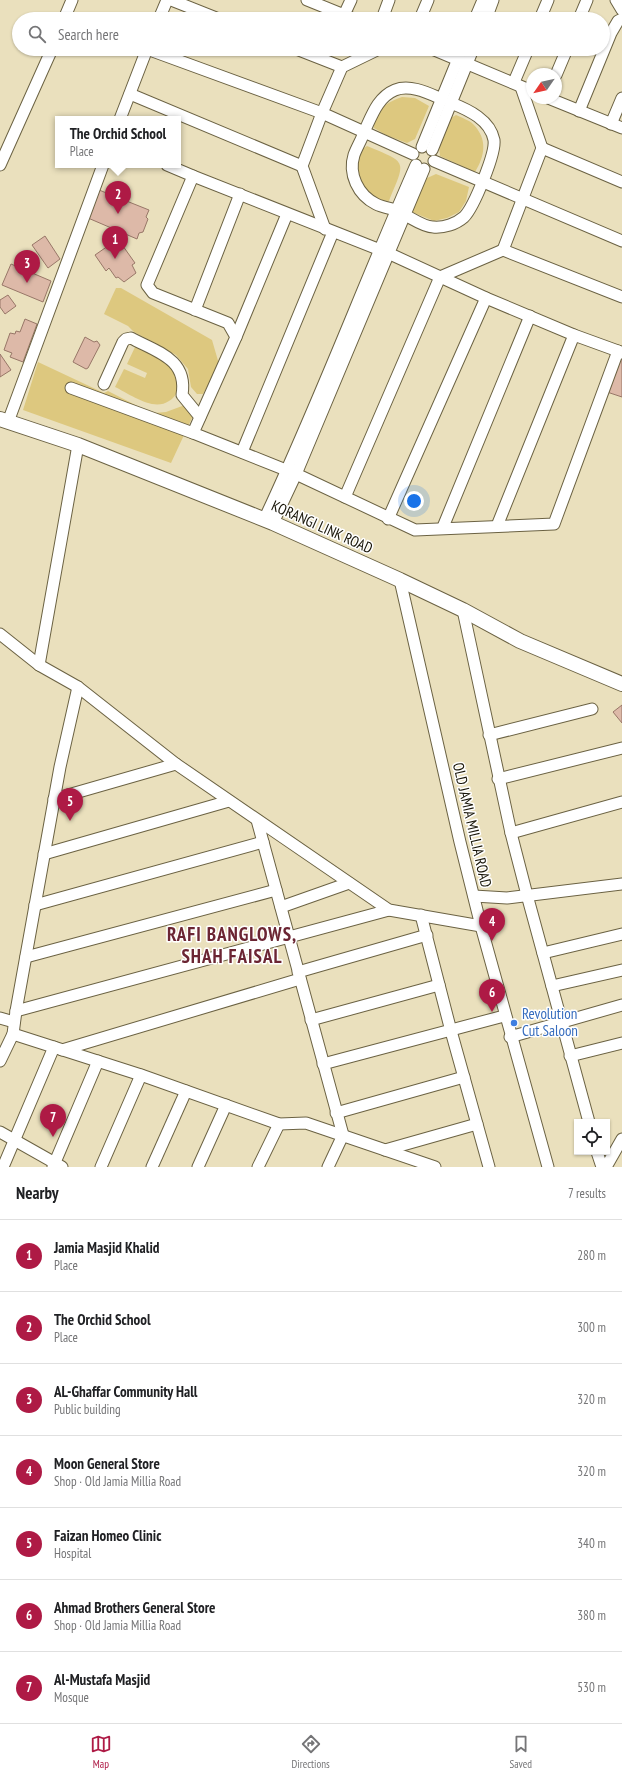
<!DOCTYPE html>
<html lang="en">
<head>
<meta charset="utf-8">
<style>
  :root { --surface:#fff; --page:#f2f2f2; --text:#202124; --muted:#757577; --line:#e0e0e0; --accent:#ae1a45 }
  body { margin:0; font-family:"PT Sans Narrow",sans-serif; background:var(--page); color:var(--text) }
  .controls { position:absolute; right:12px; bottom:12px; display:grid; overflow:hidden; border-radius:0px; box-shadow:0 1px 3px #0004 }
  .controls button { width:36px; height:36px; display:grid; place-items:center; padding:0; border:0; border-bottom:1px solid var(--line); background:var(--surface); color:var(--text); font:20px sans-serif }
  .compass { position:absolute; left:526px; top:68px; width:36px; height:36px; border-radius:50%; background:var(--surface); box-shadow:0 1px 3px #0004; rotate:236deg }
  .you { position:absolute; left:414px; top:501px; width:14px; height:14px; margin:-10px; border:3px solid #fff; border-radius:50%; background:#1a73e8; box-shadow:0 0 0 6px #1a73e833 }
  .badge { display:grid; place-items:center; width:26px; height:26px; border-radius:50%; background:var(--accent); color:#fff; font-size:13px; font-weight:700 }
  .pin { position:absolute; translate:-50% -33px; filter:drop-shadow(0 1px 2px #0008) }
  .pin::after { content:''; position:absolute; top:21px; width:14px; height:12px; background:inherit; clip-path:polygon(0 0,100% 0,50% 100%) }
  .popup { position:absolute; left:55px; top:116px; width:126px; height:52px; box-sizing:border-box; display:grid; place-content:center; border-radius:0px; background:var(--surface); filter:drop-shadow(0 1px 3px #0005); font-size:13px; white-space:nowrap; color:var(--muted) }
  .popup b { font-size:15px; color:var(--text) }
  .popup::after { content:''; position:absolute; left:50%; top:100%; margin-left:-8px; border:8px solid transparent; border-top-color:var(--surface) }
  .list { margin:0; padding:0; list-style:none }
  h2 { display:flex; justify-content:space-between; align-items:center; height:52px; margin:0; padding:0 16px; font-size:17px }
  h2 small { font-size:13px; font-weight:400; color:var(--muted) }
  .list li { display:grid; grid-template-columns:26px 1fr auto; gap:12px; align-items:center; box-sizing:border-box; height:72px; padding:0 16px; border-top:1px solid var(--line) }
  .list b { display:block; font-size:15px; white-space:nowrap }
  .list p { margin:0; font-size:13px; white-space:nowrap; color:var(--muted) }
  .list em { font-size:13px; font-style:normal; color:var(--muted) }
  .icon { flex:none; width:22px; height:22px; fill:none; stroke:currentColor; stroke-width:2; stroke-linecap:round; stroke-linejoin:round }
  .map { position:relative; flex:none; width:622px; height:1167px; overflow:hidden }
  .search { position:absolute; background:var(--surface); box-shadow:0 1px 3px #0004; left:12px; right:12px; top:12px; height:44px; display:flex; align-items:center; gap:10px; box-sizing:border-box; padding:0 14px; border-radius:22px; color:var(--muted); font-size:15px }
  .sheet { height:556px; background:var(--surface) }
  nav { display:flex; justify-content:space-around; align-items:center; box-sizing:border-box; height:56px; border-top:1px solid var(--line); background:var(--surface); font-size:11px; color:var(--muted) }
  nav a { display:grid; justify-items:center; gap:2px }
  nav .on { color:var(--accent) }
  .map>svg:first-child { display:block }
  .green { fill:#ddc87f }
  .building { fill:#ddb9a8; stroke:#987768 }
  .lines { fill:none; stroke-linecap:round; stroke-linejoin:round }
  .minor-casing { stroke:#6b6243; stroke-width:13 }
  .major-casing { stroke:#6b6243; stroke-width:16 }
  .minor { stroke:#fff; stroke-width:11 }
  .major { stroke:#fff; stroke-width:14 }
  .shop-dot { fill:#3f7fe0; stroke:#fff; stroke-width:1.5 }
  .labels { text-anchor:middle; stroke-width:3; stroke-linejoin:round; paint-order:stroke }
  .street-label { font-size:15px; fill:#181508; stroke:#fff }
  .shop-label { font-size:15px; fill:#366cbe; stroke:#fff; text-anchor:start }
  .district-label { font-size:19px; font-weight:bold; letter-spacing:1px; fill:#6b2533; stroke:#fff }
</style>
</head>
<body>
<div class="map">
<svg width="622" height="1167" viewBox="0 0 622 1167">
  <rect width="100%" height="100%" fill="#eae0bd"/>
  <g class="green">
    <path d="M402 97 415 98 429 106 415 139 407 143 386 135 374 128C374 110 387 102 402 97Z"/>
    <path d="M456 115C462 118 469 120 473 124 488 139 485 156 475 172L440 156 439 147 451 118Z"/>
    <path d="M367 146C408 163 406 160 389 201 380 201 369 198 364 190 355 178 352 154 367 146Z"/>
    <polygon points="436,174 469,187 466,201 459,212 447,218 434,221 412,212 425,179"/>
    <polygon points="116,288 121,288 212,340 219,364 203,394 197,394 191,387 188,369 176,355 134,332 128,326 104,314"/>
    <path d="M136 345C148 351 162 356 172 364 178 369 177 376 177 383 177 392 177 396 169 401 153 412 130 394 115 387L124 369 145 378 147 373 127 364Z"/>
    <polygon points="38,362 104,393 108,391 149,412 155,413 166,412 193,402 198,405 171,463 23,410"/>
  </g>
  <g class="building">
    <polygon points="99,190 149,210 146,217 148,219 143,232 139,233 137,239 88,218"/>
    <polygon points="45,236 60,259 48,268 32,245"/>
    <polygon points="118,239 135,263 132,265 136,273 124,282 118,277 116,278 109,268 106,271 95,255"/>
    <polygon points="11,264 51,281 43,302 2,285"/>
    <polygon points="8,295 16,306 5,314 0,307 0,300"/>
    <polygon points="25,319 37,324 23,362 10,357 12,353 4,350 10,333 15,334 16,331 20,332"/>
    <polygon points="85,337 94,342 97,341 100,345 88,368 86,369 73,362"/>
    <polygon points="0,354 11,370 0,377"/>
    <polygon points="621,357 622,358 622,397 607,392"/>
    <polygon points="622,705 622,723 613,712"/>
  </g>
  <g class="lines">
    <defs>
      <g id="minor">
        <polyline points="171,0 219,19"/>
        <polyline points="307,0 354,19"/>
        <polyline points="616,0 622,10"/>
        <polyline points="344,15 351,0"/>
        <polyline points="64,19 72,0"/>
        <polyline points="159,19 167,0"/>
        <polyline points="382,19 389,0"/>
        <polyline points="420,19 428,0"/>
        <polyline points="475,19 483,0"/>
        <polyline points="486,19 493,0"/>
        <polyline points="540,19 548,0"/>
        <polyline points="579,19 587,0"/>
        <polyline points="147,49 322,113 413,154"/>
        <polyline points="296,49 342,67"/>
        <polyline points="432,49 532,91"/>
        <polyline points="556,75 567,49"/>
        <polyline points="514,82 528,49"/>
        <polyline points="521,87 542,148"/>
        <polyline points="130,94 302,166"/>
        <polyline points="548,98 622,128"/>
        <polyline points="579,111 611,33 618,21 622,19"/>
        <polyline points="120,119 147,49"/>
        <polyline points="611,124 622,98"/>
        <polyline points="422,147 462,49"/>
        <polyline points="432,150 473,49"/>
        <polyline points="434,161 622,241"/>
        <polyline points="0,165 52,49"/>
        <polyline points="167,165 193,176 147,285 153,293 228,323 236,337 193,433 296,474 415,530 554,524 618,351 622,353"/>
        <polyline points="193,176 388,253 486,298 574,335"/>
        <polyline points="622,182 542,148 503,250 622,297"/>
        <path d="M396 210C389 208 382 207 376 204 358 195 348 174 354 155 357 147 362 139 365 130 372 115 378 97 395 90 410 84 428 93 442 99"/>
        <path d="M405 215C413 219 424 227 433 227 444 228 456 224 464 217 474 207 496 153 494 140 490 120 469 110 451 103"/>
        <polyline points="325,229 302,166 322,113 342,67 379,49"/>
        <polyline points="195,310 240,194"/>
        <polyline points="236,337 287,214"/>
        <path d="M104 384 123 342 126 339 131 338C157 352 188 359 182 395L200 417"/>
        <polyline points="71,388 193,433"/>
        <polyline points="8,422 103,165"/>
        <polyline points="242,452 333,232"/>
        <polyline points="345,497 440,277 503,250"/>
        <polyline points="388,519 486,298"/>
        <path d="M264 520C319 403 364 283 416 165"/>
        <polyline points="273,523 296,474 424,169"/>
        <polyline points="497,526 574,335 618,351"/>
        <polyline points="443,527 530,316"/>
        <polyline points="400,580 460,842 481,926 548,1167"/>
        <polyline points="463,610 511,833 527,895 589,1122"/>
        <polyline points="0,634 39,665 78,687 176,764 389,910 481,926"/>
        <polyline points="39,665 78,445"/>
        <polyline points="489,735 592,709"/>
        <polyline points="498,779 622,748"/>
        <polyline points="54,799 176,764"/>
        <polyline points="257,820 343,1135 328,1167"/>
        <polyline points="511,833 622,802"/>
        <polyline points="44,854 229,801"/>
        <polyline points="474,896 507,898 622,884"/>
        <polyline points="35,905 263,842"/>
        <polyline points="281,907 349,883"/>
        <polyline points="421,915 451,1031 489,1167"/>
        <polyline points="543,953 622,934"/>
        <polyline points="26,957 276,890"/>
        <polyline points="298,972 427,935"/>
        <polyline points="552,986 622,970"/>
        <polyline points="16,1011 389,910"/>
        <polyline points="0,1018 14,1022"/>
        <polyline points="311,1020 439,985"/>
        <polyline points="13,1034 141,1075 279,1124 306,1123 435,1167"/>
        <polyline points="510,1037 622,1005"/>
        <polyline points="62,1050 300,979"/>
        <polyline points="570,1056 622,1043"/>
        <polyline points="0,1061 13,1034 16,1011 60,767 78,687"/>
        <polyline points="323,1064 504,1016"/>
        <polyline points="336,1113 464,1077"/>
        <polyline points="0,1132 62,1167"/>
        <polyline points="385,1150 477,1124"/>
        <polyline points="597,1152 602,1167"/>
        <polyline points="3,1167 54,1047"/>
        <polyline points="53,1167 98,1061"/>
        <polyline points="101,1167 141,1075"/>
        <polyline points="152,1167 186,1091"/>
        <polyline points="198,1167 226,1105"/>
        <polyline points="258,1167 279,1124"/>
        <polyline points="606,1167 622,1139"/>
      </g>
      <polyline id="major" points="0,419 78,445 273,523 400,580 463,610 520,641 622,684"/>
    </defs>
    <use href="#minor" class="minor-casing"/>
    <use href="#major" class="major-casing"/>
    <use href="#minor" class="minor"/>
    <use href="#major" class="major"/>
  </g>
  <circle class="shop-dot" cx="514" cy="1023" r="4"/>
  <g class="labels">
    <g class="street-label">
      <text transform="translate(322 527) rotate(24)" y="5">KORANGI LINK ROAD</text>
      <text transform="translate(472 825) rotate(77)" y="5">OLD JAMIA MILLIA ROAD</text>
    </g>
    <g class="shop-label">
      <text x="522" y="1019">Revolution<tspan x="522" dy="17">Cut Saloon</tspan></text>
    </g>
    <g class="district-label">
      <text x="232" y="941">RAFI BANGLOWS,<tspan x="232" dy="22">SHAH FAISAL</tspan></text>
    </g>
  </g>
</svg>
<div class="controls">
<button><svg class="icon" aria-label="locate" viewBox="0 0 24 24"><circle cx="12" cy="12" r="6"/><path d="M12 2v4M12 18v4M2 12h4M18 12h4"/></svg></button>
</div>
<svg class="compass" viewBox="-18 -18 36 36"><path d="M0-13l5 13h-10z" fill="#e53935"/><path d="M0 13l5-13h-10z" fill="#757577"/></svg>
<div class="you"></div>
<div class="pin badge" style="left:115px;top:259px">1</div>
<div class="pin badge" style="left:118px;top:214px">2</div>
<div class="popup"><b>The Orchid School</b>Place</div>
<div class="pin badge" style="left:27px;top:283px">3</div>
<div class="pin badge" style="left:492px;top:941px">4</div>
<div class="pin badge" style="left:70px;top:821px">5</div>
<div class="pin badge" style="left:492px;top:1012px">6</div>
<div class="pin badge" style="left:53px;top:1137px">7</div>
<div class="search"><svg class="icon" aria-label="search" viewBox="0 0 24 24"><circle cx="10" cy="10" r="6"/><path d="M15 15l6 6"/></svg>Search here</div>
</div>
<section class="sheet">
<h2>Nearby<small>7 results</small></h2>
<ul class="list">
<li><span class="badge">1</span><div><b>Jamia Masjid Khalid</b><p>Place</p></div><em>280 m</em></li>
<li><span class="badge">2</span><div><b>The Orchid School</b><p>Place</p></div><em>300 m</em></li>
<li><span class="badge">3</span><div><b>AL-Ghaffar Community Hall</b><p>Public building</p></div><em>320 m</em></li>
<li><span class="badge">4</span><div><b>Moon General Store</b><p>Shop · Old Jamia Millia Road</p></div><em>320 m</em></li>
<li><span class="badge">5</span><div><b>Faizan Homeo Clinic</b><p>Hospital</p></div><em>340 m</em></li>
<li><span class="badge">6</span><div><b>Ahmad Brothers General Store</b><p>Shop · Old Jamia Millia Road</p></div><em>380 m</em></li>
<li><span class="badge">7</span><div><b>Al-Mustafa Masjid</b><p>Mosque</p></div><em>530 m</em></li>
</ul>
</section>
<nav>
<a class="on"><svg class="icon" aria-label="map" viewBox="0 0 24 24"><path d="M3 6l6-2 6 2 6-2v14l-6 2-6-2-6 2zM9 4v14M15 6v14"/></svg>Map</a>
<a><svg class="icon" aria-label="directions" viewBox="0 0 24 24"><path d="M12 3l9 9-9 9-9-9zM9 14v-3h6M13 9l2 2-2 2"/></svg>Directions</a>
<a><svg class="icon" aria-label="saved" viewBox="0 0 24 24"><path d="M7 4h10v16l-5-4-5 4z"/></svg>Saved</a>
</nav>
</body>
</html>
